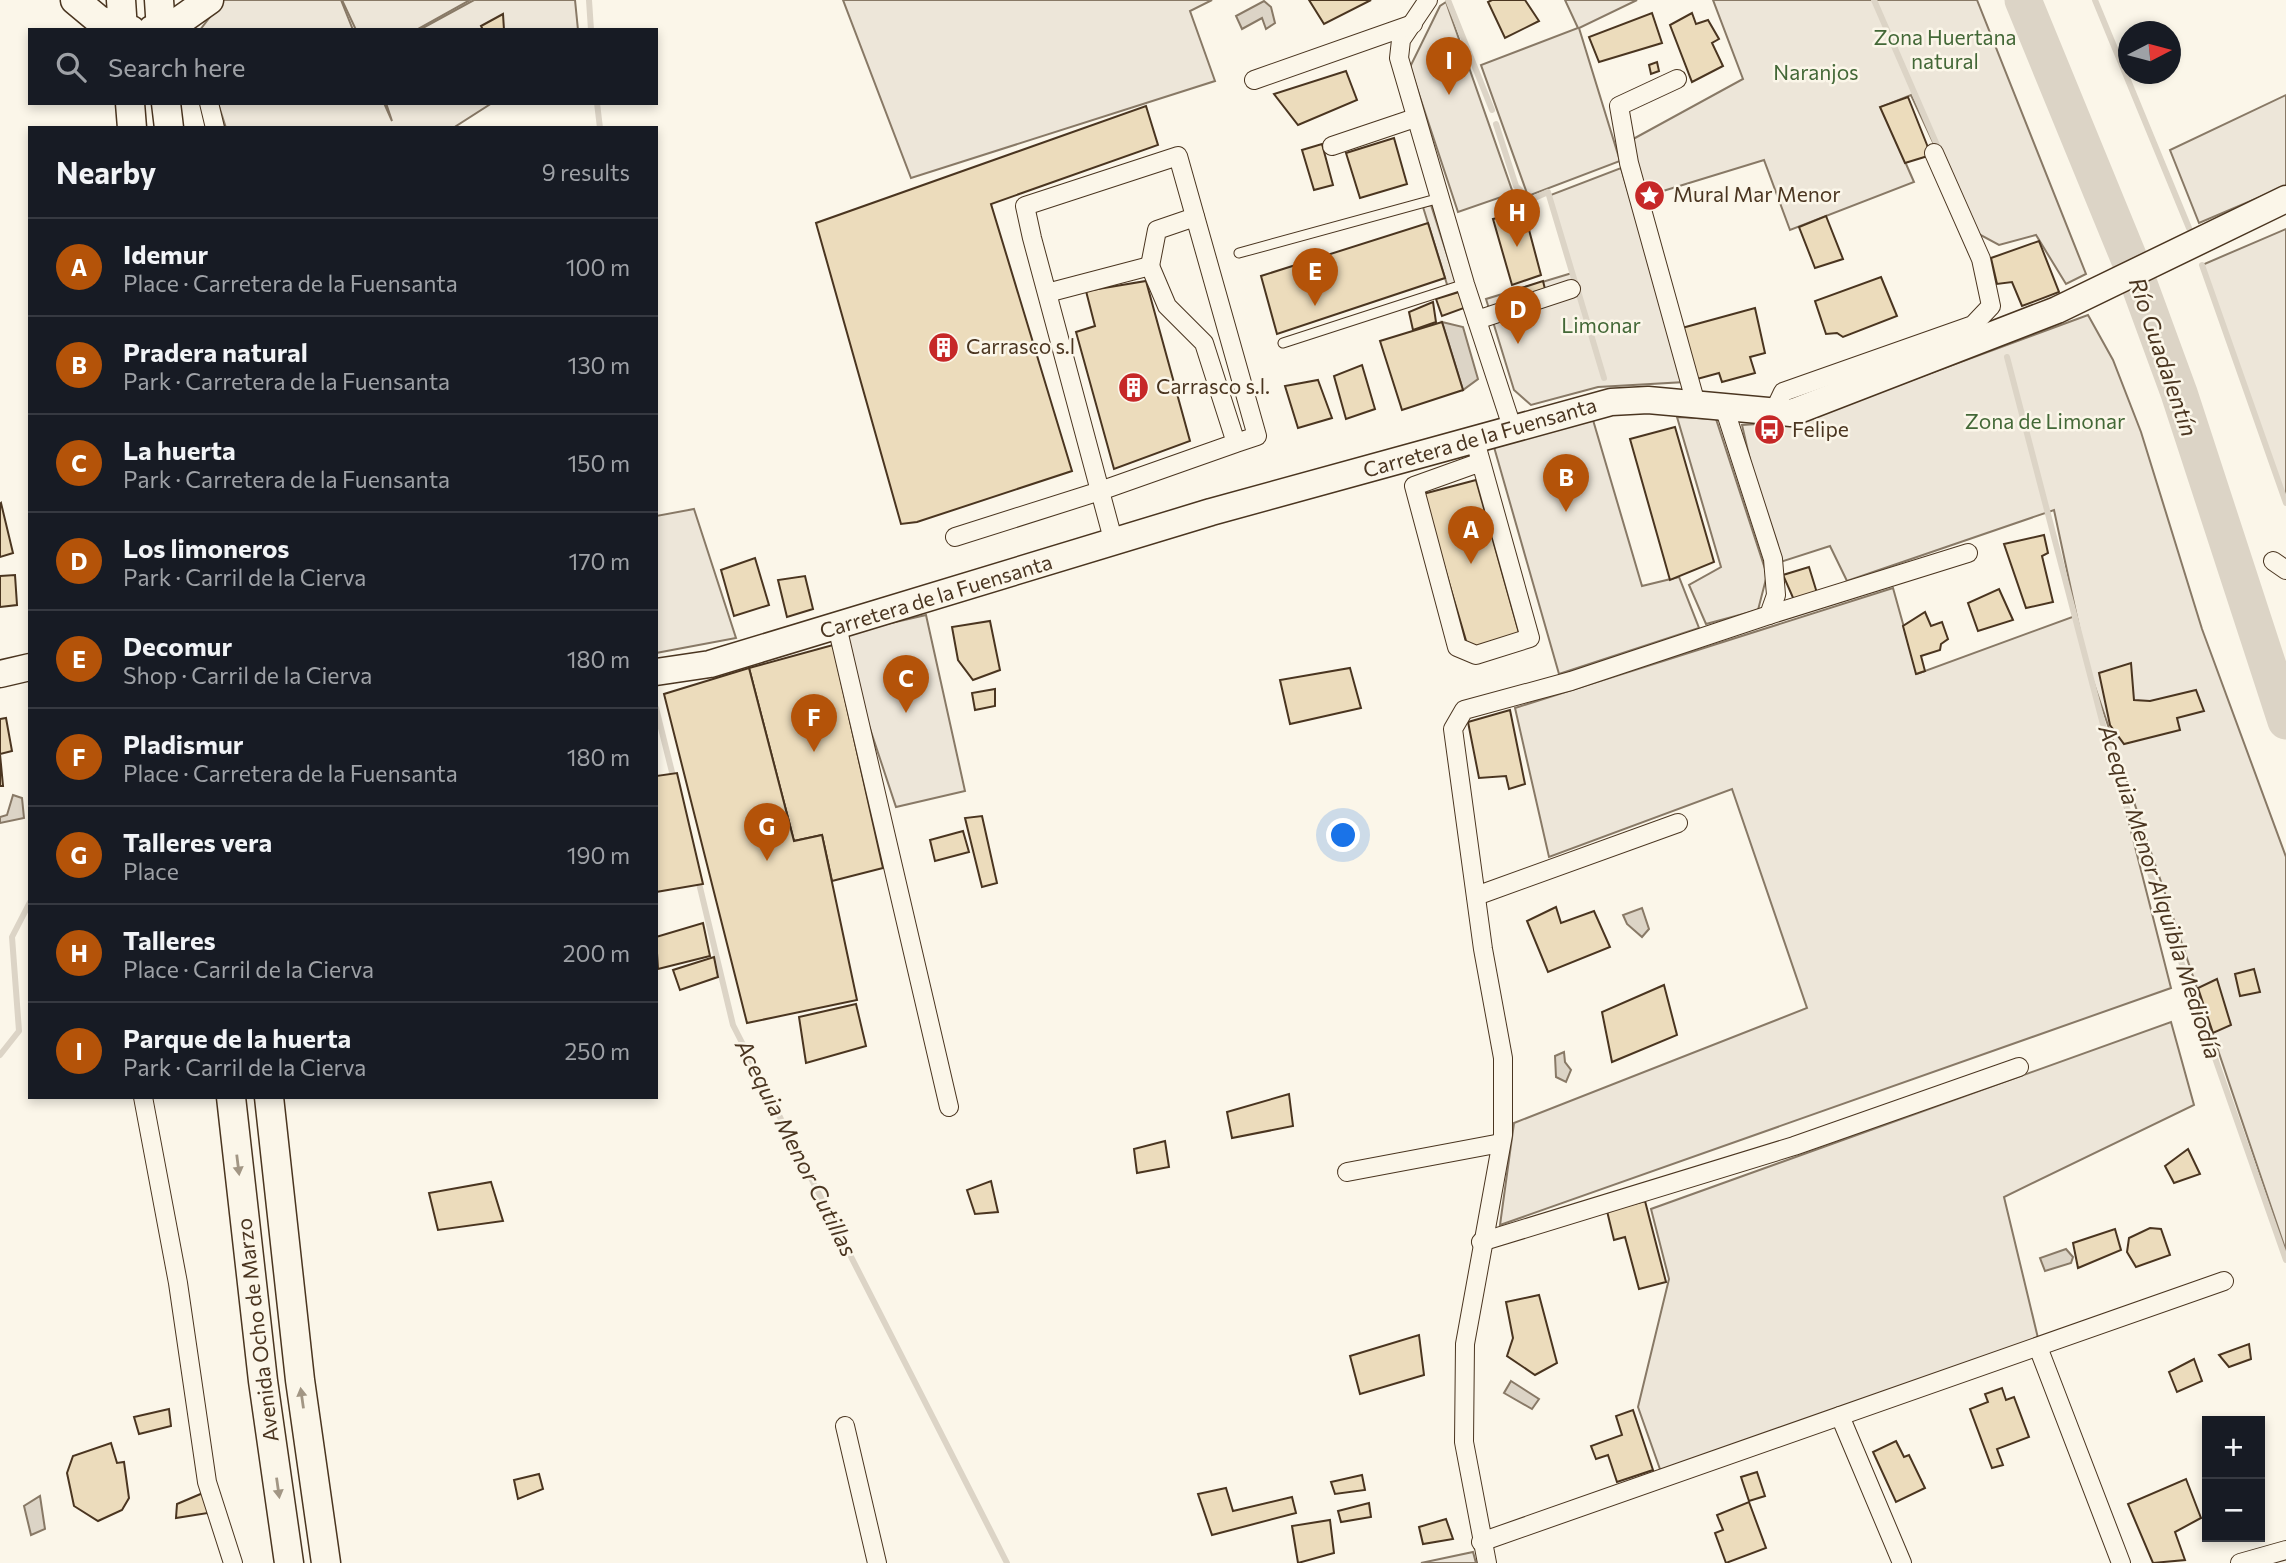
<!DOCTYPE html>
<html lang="en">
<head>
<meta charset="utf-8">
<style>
  :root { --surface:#171b24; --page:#20242c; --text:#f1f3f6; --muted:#9ea1a6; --line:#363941; --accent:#b45309 }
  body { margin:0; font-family:Commissioner,sans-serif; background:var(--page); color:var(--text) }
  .controls { position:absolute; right:21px; bottom:21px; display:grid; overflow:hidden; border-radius:0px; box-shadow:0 4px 10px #0003 }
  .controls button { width:63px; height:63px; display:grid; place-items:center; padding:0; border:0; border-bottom:2px solid var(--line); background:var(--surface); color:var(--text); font:35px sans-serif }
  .compass { position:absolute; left:2118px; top:21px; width:63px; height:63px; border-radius:50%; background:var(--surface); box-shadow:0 4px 10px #0003; rotate:84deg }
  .you { position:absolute; left:1344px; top:836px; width:24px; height:24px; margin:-18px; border:5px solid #fff; border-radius:50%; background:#1a73e8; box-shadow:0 0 0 10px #1a73e833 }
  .badge { display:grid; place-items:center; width:46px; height:46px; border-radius:50%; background:var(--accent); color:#fff; font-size:23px; font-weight:700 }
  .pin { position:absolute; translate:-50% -58px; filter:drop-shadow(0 2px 4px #0008) }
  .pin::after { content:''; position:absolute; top:37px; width:24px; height:21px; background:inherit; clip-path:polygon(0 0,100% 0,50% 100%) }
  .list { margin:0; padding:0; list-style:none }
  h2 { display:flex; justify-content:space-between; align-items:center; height:91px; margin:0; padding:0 28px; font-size:30px }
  h2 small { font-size:23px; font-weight:400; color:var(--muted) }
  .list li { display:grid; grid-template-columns:46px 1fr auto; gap:21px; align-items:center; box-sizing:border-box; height:98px; padding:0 28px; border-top:2px solid var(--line) }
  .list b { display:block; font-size:26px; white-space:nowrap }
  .list p { margin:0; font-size:23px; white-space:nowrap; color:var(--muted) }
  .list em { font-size:23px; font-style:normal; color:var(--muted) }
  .icon { flex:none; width:38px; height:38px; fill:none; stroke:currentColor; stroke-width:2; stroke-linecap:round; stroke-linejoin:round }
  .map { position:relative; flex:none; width:2286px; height:1563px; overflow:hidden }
  .search { position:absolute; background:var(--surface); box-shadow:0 4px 10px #0003; left:28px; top:28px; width:630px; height:77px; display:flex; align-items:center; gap:18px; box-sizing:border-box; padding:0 24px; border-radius:0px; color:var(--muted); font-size:26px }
  .panel { position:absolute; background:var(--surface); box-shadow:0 4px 10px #0003; left:28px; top:126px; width:630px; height:973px; border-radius:0px }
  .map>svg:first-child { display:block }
  .green { fill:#ede6d9; stroke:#887966; stroke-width:2 }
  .water { fill:#dcd4c6; stroke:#887966; stroke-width:2 }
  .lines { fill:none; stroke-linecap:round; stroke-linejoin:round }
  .stream { stroke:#dcd4c6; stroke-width:6 }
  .river { stroke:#dcd4c6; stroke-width:37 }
  .building { fill:#ecdcbc; stroke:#4a3520; stroke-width:2 }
  .service-casing { stroke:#4a3520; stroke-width:11 }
  .minor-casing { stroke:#4a3520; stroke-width:20 }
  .secondary-casing { stroke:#4a3520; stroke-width:29 }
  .primary-casing { stroke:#4a3520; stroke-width:31 }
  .service { stroke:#fbf6e9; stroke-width:9 }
  .minor { stroke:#fbf6e9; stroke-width:18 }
  .secondary { stroke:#fbf6e9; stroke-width:26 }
  .primary { stroke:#fbf6e9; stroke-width:28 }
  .oneway { fill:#a29684 }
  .labels { text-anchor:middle; stroke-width:5; stroke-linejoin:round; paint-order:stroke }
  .park-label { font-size:21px; fill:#436837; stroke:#fbf6e9 }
  .poi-label { font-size:21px; fill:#4a3520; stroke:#fbf6e9; text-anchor:start }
  .street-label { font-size:21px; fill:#4a3520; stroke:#fbf6e9 }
  .water-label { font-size:23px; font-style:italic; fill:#4a3520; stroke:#fbf6e9 }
</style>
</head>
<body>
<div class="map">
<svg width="2286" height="1563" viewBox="0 0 2286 1563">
  <rect width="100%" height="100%" fill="#fbf6e9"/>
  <g class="green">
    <polygon points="223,0 341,0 353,30 200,30"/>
    <polygon points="342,0 470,0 416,30 356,30"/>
    <polygon points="474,0 575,0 578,30 419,30"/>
    <polygon points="843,0 1212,0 1190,11 1215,81 911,178"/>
    <polygon points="1565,0 1637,0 1579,28 1620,161 1528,196 1481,65 1578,28"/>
    <polygon points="1713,0 1977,0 2086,274 2066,284 2036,235 1999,245 1975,232 1911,95 1881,107 1914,182 1790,230 1764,160 1650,195 1624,144 1743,79"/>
    <polygon points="1446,2 1513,193 1458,212 1410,67 1440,6"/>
    <polygon points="2286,95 2286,186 2199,223 2170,150"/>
    <polygon points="218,103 384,103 392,121 386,103 492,103 453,128 226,128"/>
    <polygon points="1621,168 1685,382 1598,387 1531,405 1514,390 1486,299 1572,273 1548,196"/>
    <polygon points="1431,205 1459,292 1450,294 1423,207"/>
    <polygon points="2286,229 2286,503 2202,265"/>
    <polygon points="2088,315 2113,360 2141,432 2202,629 2286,857 2286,1251 2092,678 2171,988 1500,1225 1514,1123 1807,1008 1732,789 1549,857 1515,708 1893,588 1917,674 2075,616 2081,636 2054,510 1847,581 1830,546 1774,564 1742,425 1801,421"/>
    <polygon points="1677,417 1716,419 1767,575 1758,610 1706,624 1689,585 1721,567"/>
    <polygon points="1593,420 1642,586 1679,577 1699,628 1559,674 1494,447"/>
    <polygon points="694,509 736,638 656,653 656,516"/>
    <polygon points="926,615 965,791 896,807 839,635"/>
    <polygon points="2171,1022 2194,1105 2004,1197 2038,1338 1661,1472 1638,1407 1669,1279 1651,1209"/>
    <polygon points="1473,1552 1476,1563 1421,1563"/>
  </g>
  <g class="water">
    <polygon points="1264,1 1271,7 1275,23 1266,29 1262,18 1242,29 1236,16"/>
    <polygon points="1442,322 1463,327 1478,379 1463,390"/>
    <polygon points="13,795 22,798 24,818 0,823 0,817 7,815"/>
    <polygon points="1642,908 1649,929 1642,937 1627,924 1623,915"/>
    <polygon points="1564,1052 1565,1062 1571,1070 1566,1082 1556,1077 1555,1056"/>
    <polygon points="2066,1249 2073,1257 2071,1263 2045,1271 2040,1258"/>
    <polygon points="1511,1381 1539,1399 1532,1409 1504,1393"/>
    <polygon points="40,1496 45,1529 31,1535 24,1506"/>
  </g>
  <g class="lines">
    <g class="stream">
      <polyline points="589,0 591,30"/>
      <polyline points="1448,0 1492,110"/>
      <polyline points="1874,0 1940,152"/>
      <polyline points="2095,0 2189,228"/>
      <polyline points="597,103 600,128"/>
      <polyline points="1496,124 1516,186 1530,200 1548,192 1575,282"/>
      <polyline points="2202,265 2286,503"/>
      <polyline points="1578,291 1604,378"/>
      <polyline points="2007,357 2118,782 2286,1260"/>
      <polyline points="656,708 674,780"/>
      <polyline points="698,879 733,1025 1007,1563"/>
      <polyline points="0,1055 19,1031 12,937 30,902"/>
    </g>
    <polyline class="river" points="2023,0 2135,273 2179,393 2286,721"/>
  </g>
  <g class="building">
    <polygon points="1309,0 1371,0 1324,24"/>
    <polygon points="1492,0 1525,0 1539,21 1505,38 1488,2"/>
    <polygon points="1652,13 1662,43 1599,62 1589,37"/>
    <polygon points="1692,13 1696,24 1708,20 1719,39 1712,43 1723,66 1692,82 1670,25"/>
    <polygon points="503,14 504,30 483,30 481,26"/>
    <polygon points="1657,62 1659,71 1651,74 1649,65"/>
    <polygon points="1346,71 1357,100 1298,125 1274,94"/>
    <polygon points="1908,97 1931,155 1905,163 1880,107"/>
    <polygon points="1146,106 1158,145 991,204 1072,471 917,522 901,524 816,223"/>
    <polygon points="1394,138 1407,184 1360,198 1346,153"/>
    <polygon points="1322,144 1333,185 1314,190 1302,150"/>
    <polygon points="1524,211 1541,275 1512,285 1493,219"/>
    <polygon points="1826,216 1843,259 1815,268 1799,227"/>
    <polygon points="1428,223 1445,278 1277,334 1261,276"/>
    <polygon points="2039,241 2059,292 2022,306 2012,282 1997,284 1991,258"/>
    <polygon points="1881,277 1897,316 1843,337 1837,333 1826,334 1815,301"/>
    <polygon points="1146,281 1190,441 1114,469 1076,332 1095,326 1086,291"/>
    <polygon points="1543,281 1547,297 1519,306 1515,290"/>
    <polygon points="1459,292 1464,308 1442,316 1436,299"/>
    <polygon points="1433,302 1436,322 1413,330 1409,312"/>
    <polygon points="1755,308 1765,353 1750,357 1755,373 1722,382 1719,373 1697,379 1682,328"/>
    <polygon points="1442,322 1463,390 1402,410 1380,341"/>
    <polygon points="1362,365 1375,409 1346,419 1334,376"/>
    <polygon points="1318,380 1332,418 1298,428 1285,386"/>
    <polygon points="1675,427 1714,562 1670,580 1630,439"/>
    <polygon points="1476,480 1519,633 1477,648 1467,644 1423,494"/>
    <polygon points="1,503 13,553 0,557 0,504"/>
    <polygon points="2044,535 2048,553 2042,556 2053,602 2026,608 2004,544"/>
    <polygon points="755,558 769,605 734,616 721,570"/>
    <polygon points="1809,567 1817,593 1794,600 1783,575"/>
    <polygon points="15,575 17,605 0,607 0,576"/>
    <polygon points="805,576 813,609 787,617 778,580"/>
    <polygon points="1999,589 2013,620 1978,631 1968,603"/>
    <polygon points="1925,612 1931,626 1942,622 1948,639 1941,644 1940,650 1921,656 1925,671 1916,674 1903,626"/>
    <polygon points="990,621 1000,670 973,680 958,660 952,627"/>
    <polygon points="833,645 883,868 832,881 822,835 794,841 749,668"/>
    <polygon points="2131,663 2134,700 2150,701 2196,690 2204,711 2177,718 2180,730 2124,744 2110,725 2099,673"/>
    <polygon points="749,668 794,841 822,835 857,1000 747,1023 664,694"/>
    <polygon points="1350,668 1361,708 1290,724 1280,680"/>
    <polygon points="995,689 995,706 975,710 972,693"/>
    <polygon points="1510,710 1525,784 1509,789 1506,776 1479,778 1468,722"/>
    <polygon points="6,718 12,751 0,754 3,786 0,786 0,719"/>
    <polygon points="677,773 703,884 656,892 656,776"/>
    <polygon points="982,816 997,883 982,887 965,818"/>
    <polygon points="963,831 969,852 935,861 930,840"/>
    <polygon points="1556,907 1561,923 1594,911 1610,947 1548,972 1527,921"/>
    <polygon points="703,923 710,956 658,969 656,937"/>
    <polygon points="714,957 718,977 680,990 673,970"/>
    <polygon points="2254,969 2260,992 2240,996 2235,974"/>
    <polygon points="2217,979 2231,1025 2213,1033 2198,988"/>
    <polygon points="1664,985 1677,1035 1612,1062 1602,1012"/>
    <polygon points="856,1004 866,1046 806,1063 799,1017"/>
    <polygon points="1289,1094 1293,1126 1232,1138 1227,1112"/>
    <polygon points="1165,1141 1169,1167 1137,1173 1134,1149"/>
    <polygon points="2188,1149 2200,1174 2174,1183 2165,1166"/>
    <polygon points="991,1181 998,1212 975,1214 967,1190"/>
    <polygon points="491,1182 503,1221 438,1230 429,1193"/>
    <polygon points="1645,1201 1666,1282 1639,1289 1625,1237 1614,1240 1607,1211"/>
    <polygon points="2150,1228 2161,1229 2170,1255 2136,1267 2127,1252 2129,1238"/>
    <polygon points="2115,1229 2121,1250 2078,1268 2073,1243"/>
    <polygon points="1539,1295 1557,1363 1535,1375 1507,1356 1513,1338 1506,1302"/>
    <polygon points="1419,1335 1424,1375 1360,1394 1350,1356"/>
    <polygon points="2249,1344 2251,1359 2229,1367 2219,1355"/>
    <polygon points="2194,1359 2202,1381 2177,1392 2169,1372"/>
    <polygon points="2002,1388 2006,1400 2014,1397 2029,1437 1997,1449 2003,1465 1992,1468 1970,1409 1988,1402 1985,1394"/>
    <polygon points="169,1409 171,1426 139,1434 134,1417"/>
    <polygon points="1633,1410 1653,1470 1617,1482 1608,1455 1596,1459 1591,1446 1622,1435 1616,1416"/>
    <polygon points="1896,1441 1904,1457 1909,1455 1925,1488 1896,1502 1873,1452"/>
    <polygon points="111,1443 117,1463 124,1462 129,1498 122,1510 98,1521 74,1506 67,1473 73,1456"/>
    <polygon points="1757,1472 1765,1496 1749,1501 1741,1477"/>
    <polygon points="539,1474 543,1489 518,1499 514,1480"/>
    <polygon points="1362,1475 1365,1490 1335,1494 1331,1482"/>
    <polygon points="2186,1479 2201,1518 2175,1532 2185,1560 2153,1563 2128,1504"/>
    <polygon points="1226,1488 1233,1511 1292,1497 1296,1513 1212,1535 1198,1494"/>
    <polygon points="203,1493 208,1513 176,1518 177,1504"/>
    <polygon points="1749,1502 1766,1548 1726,1563 1715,1533 1723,1530 1717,1515"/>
    <polygon points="1369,1503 1371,1517 1341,1522 1338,1511"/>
    <polygon points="1446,1519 1453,1539 1423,1544 1419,1527"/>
    <polygon points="1330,1520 1334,1553 1298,1563 1292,1526"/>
  </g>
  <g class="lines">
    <defs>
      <g id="service">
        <polyline points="1239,253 1440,198"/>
        <polyline points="1283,343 1465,284"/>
      </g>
      <g id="minor">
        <polyline points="1428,0 1401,40 1399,58 1465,284 1513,430"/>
        <polyline points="1677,79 1619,106 1629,163 1696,404"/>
        <polyline points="1254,80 1413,24"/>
        <polyline points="209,103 215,128"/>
        <polyline points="1332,146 1415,118"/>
        <polyline points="1150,266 1157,230 1195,217"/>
        <polyline points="1477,320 1571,289"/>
        <polyline points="1773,413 1783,392 1973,325 1991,306 1981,259 1934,153"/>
        <polyline points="1475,441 1481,462 1530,638 1476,655 1457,647 1414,486 1481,462"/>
        <polyline points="1100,491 1114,543"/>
        <polyline points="955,537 1100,491 1047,293 1150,266 1167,306 1204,343 1236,443 1100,491 1032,238 1025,206 1178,156 1257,436 1236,443"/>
        <polyline points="2273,561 2286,570"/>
        <polyline points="1769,615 1968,553"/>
        <polyline points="837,626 949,1107"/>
        <polyline points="1476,896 1678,823"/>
        <polyline points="143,1097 178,1283 207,1482 233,1563"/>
        <polyline points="1347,1172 1501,1143"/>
        <polyline points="1481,1242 1794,1146 2019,1067"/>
        <polyline points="2038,1347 2121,1563"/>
        <polyline points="1840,1416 1902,1563"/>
        <polyline points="845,1426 877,1563"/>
        <polyline points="1481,1542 2224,1281"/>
        <polyline points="1487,1563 1464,1442 1465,1344 1503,1135 1503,1058 1483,949 1453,729 1464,710 1571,681 1769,615 1776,595 1773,559 1724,407"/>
        <polyline points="2240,1563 2286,1550"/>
      </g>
      <g id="secondary">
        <polyline points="656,672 710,664 1211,512 1611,402 1648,400 1791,413 2057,310 2286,199"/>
        <polyline points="0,674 30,667"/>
      </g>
      <g id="primary">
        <polyline points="75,0 99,20 131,30"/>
        <polyline points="121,0 123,30"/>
        <polyline points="159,0 161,30"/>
        <polyline points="152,30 175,24 209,0"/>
        <polyline points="130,103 132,128"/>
        <polyline points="166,103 169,128"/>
        <polyline points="231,1097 263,1381 289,1563"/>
        <polyline points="269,1097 300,1380 326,1563"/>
      </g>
    </defs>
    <use href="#service" class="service-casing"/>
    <use href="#minor" class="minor-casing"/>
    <use href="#secondary" class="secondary-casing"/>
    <use href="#primary" class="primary-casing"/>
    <use href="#service" class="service"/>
    <use href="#minor" class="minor"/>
    <use href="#secondary" class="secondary"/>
    <use href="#primary" class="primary"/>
  </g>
  <defs><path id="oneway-solid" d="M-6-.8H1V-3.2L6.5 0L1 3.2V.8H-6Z" transform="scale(1.75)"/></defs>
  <g class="oneway">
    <use href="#oneway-solid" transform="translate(238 1165) rotate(83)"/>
    <use href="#oneway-solid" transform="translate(302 1398) rotate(-98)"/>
    <use href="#oneway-solid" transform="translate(278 1488) rotate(82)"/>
  </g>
  <defs>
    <symbol id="sight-disc" viewBox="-11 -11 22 22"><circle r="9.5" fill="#c62828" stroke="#fbf6e9"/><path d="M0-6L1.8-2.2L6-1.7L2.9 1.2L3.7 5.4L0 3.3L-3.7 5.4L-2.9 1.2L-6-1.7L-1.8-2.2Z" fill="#fff"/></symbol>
    <symbol id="building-disc" viewBox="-11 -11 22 22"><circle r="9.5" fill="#c62828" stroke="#fbf6e9"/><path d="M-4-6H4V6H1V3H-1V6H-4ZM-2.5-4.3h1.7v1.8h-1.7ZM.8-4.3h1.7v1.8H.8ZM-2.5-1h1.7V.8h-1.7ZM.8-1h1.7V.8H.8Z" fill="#fff"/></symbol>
    <symbol id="bus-disc" viewBox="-11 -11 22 22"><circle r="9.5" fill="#c62828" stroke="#fbf6e9"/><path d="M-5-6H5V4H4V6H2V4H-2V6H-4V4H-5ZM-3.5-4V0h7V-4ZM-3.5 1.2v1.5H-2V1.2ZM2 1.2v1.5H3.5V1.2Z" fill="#fff"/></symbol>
  </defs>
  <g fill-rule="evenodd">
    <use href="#sight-disc" x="1632" y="178" width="35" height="35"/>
    <use href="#building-disc" x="926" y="330" width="35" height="35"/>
    <use href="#building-disc" x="1116" y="370" width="35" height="35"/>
    <use href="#bus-disc" x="1752" y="412" width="35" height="35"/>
  </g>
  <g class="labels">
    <g class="park-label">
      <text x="1945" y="45">Zona Huertana<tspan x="1945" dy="24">natural</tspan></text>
      <text x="1816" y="80">Naranjos</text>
      <text x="1601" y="333">Limonar</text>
      <text x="2045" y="429">Zona de Limonar</text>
    </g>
    <g class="poi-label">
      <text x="1673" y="202">Mural Mar Menor</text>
      <text x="966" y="354">Carrasco s.l</text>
      <text x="1156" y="394">Carrasco s.l.</text>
      <text x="1792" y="437">Felipe</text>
    </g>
    <g class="street-label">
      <text transform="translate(1480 438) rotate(-16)" y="7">Carretera de la Fuensanta</text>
      <text transform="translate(936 597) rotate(-17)" y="7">Carretera de la Fuensanta</text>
      <text transform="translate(258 1330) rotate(-97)" y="7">Avenida Ocho de Marzo</text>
    </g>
    <g class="water-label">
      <text transform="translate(2163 357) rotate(71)" y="8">Río Guadalentín</text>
      <text transform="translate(2160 892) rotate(72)" y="8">Acequia Menor Alquibla Mediodía</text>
      <text transform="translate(796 1148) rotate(63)" y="8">Acequia Menor Cutillas</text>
    </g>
  </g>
</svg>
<div class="controls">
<button>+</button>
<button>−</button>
</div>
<svg class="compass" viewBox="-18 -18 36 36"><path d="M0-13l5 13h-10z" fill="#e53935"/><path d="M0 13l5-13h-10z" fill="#9ea1a6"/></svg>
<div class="you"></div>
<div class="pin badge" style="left:1471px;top:564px">A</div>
<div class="pin badge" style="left:1566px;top:512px">B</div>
<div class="pin badge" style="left:906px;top:713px">C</div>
<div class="pin badge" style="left:1518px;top:344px">D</div>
<div class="pin badge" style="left:1315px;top:306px">E</div>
<div class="pin badge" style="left:814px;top:752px">F</div>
<div class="pin badge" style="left:767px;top:861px">G</div>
<div class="pin badge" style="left:1517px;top:247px">H</div>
<div class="pin badge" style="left:1449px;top:95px">I</div>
<div class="search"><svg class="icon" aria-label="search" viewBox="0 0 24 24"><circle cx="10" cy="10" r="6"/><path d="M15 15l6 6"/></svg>Search here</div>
<section class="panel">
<h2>Nearby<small>9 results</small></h2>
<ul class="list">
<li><span class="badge">A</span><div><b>Idemur</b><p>Place · Carretera de la Fuensanta</p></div><em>100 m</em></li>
<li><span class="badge">B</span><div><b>Pradera natural</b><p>Park · Carretera de la Fuensanta</p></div><em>130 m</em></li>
<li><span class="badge">C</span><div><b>La huerta</b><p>Park · Carretera de la Fuensanta</p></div><em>150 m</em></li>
<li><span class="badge">D</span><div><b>Los limoneros</b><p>Park · Carril de la Cierva</p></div><em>170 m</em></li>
<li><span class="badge">E</span><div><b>Decomur</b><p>Shop · Carril de la Cierva</p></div><em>180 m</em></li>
<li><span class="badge">F</span><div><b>Pladismur</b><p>Place · Carretera de la Fuensanta</p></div><em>180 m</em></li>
<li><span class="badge">G</span><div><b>Talleres vera</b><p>Place</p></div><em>190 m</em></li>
<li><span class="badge">H</span><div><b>Talleres</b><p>Place · Carril de la Cierva</p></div><em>200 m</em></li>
<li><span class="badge">I</span><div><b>Parque de la huerta</b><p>Park · Carril de la Cierva</p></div><em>250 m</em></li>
</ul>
</section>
</div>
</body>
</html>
